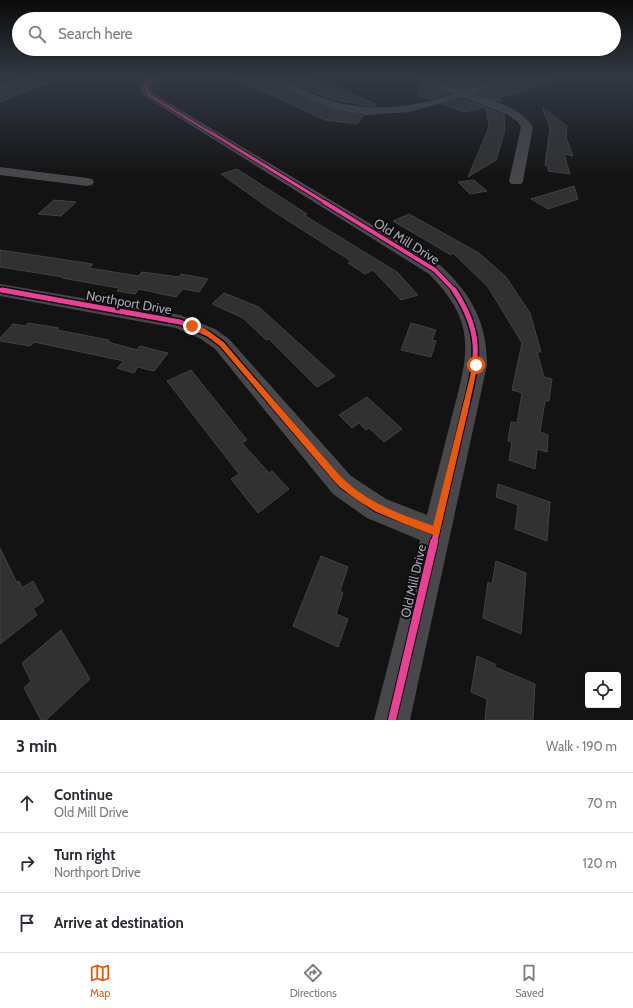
<!DOCTYPE html>
<html lang="en">
<head>
<meta charset="utf-8">
<style>
  :root { --surface:#fff; --page:#f2f2f3; --text:#2b2b33; --muted:#7c7c81; --line:#e1e1e2; --accent:#ea580c }
  body { margin:0; font-family:Cabin,sans-serif; background:var(--page); color:var(--text) }
  .controls { position:absolute; right:12px; bottom:12px; display:grid; overflow:hidden; border-radius:4px; box-shadow:0 1px 3px #0004 }
  .controls button { width:36px; height:36px; display:grid; place-items:center; padding:0; border:0; border-bottom:1px solid var(--line); background:var(--surface); color:var(--text); font:20px sans-serif }
  .stop { position:absolute; width:12px; height:12px; margin:-9px; border:3px solid #ea580c; border-radius:50%; background:#fff }
  .stop.end { background:#ea580c; border-color:#fff; box-shadow:0 1px 4px #0008 }
  .list { margin:0; padding:0; list-style:none }
  h2 { display:flex; justify-content:space-between; align-items:center; height:52px; margin:0; padding:0 16px; font-size:17px }
  h2 small { font-size:13px; font-weight:400; color:var(--muted) }
  .list li { display:grid; grid-template-columns:26px 1fr auto; gap:12px; align-items:center; box-sizing:border-box; height:60px; padding:0 16px; border-top:1px solid var(--line) }
  .list b { display:block; font-size:15px; white-space:nowrap }
  .list p { margin:0; font-size:13px; white-space:nowrap; color:var(--muted) }
  .list em { font-size:13px; font-style:normal; color:var(--muted) }
  .icon { flex:none; width:22px; height:22px; fill:none; stroke:currentColor; stroke-width:2; stroke-linecap:round; stroke-linejoin:round }
  .map { position:relative; flex:none; width:633px; height:720px; overflow:hidden }
  .search { position:absolute; background:var(--surface); box-shadow:0 1px 3px #0004; left:12px; right:12px; top:12px; height:44px; display:flex; align-items:center; gap:10px; box-sizing:border-box; padding:0 14px; border-radius:22px; color:var(--muted); font-size:15px }
  .sheet { height:232px; background:var(--surface) }
  nav { display:flex; justify-content:space-around; align-items:center; box-sizing:border-box; height:56px; border-top:1px solid var(--line); background:var(--surface); font-size:11px; color:var(--muted) }
  nav a { display:grid; justify-items:center; gap:2px }
  nav .on { color:var(--accent) }
  .map>svg:first-child { display:block }
  .building { fill:#313132; stroke:#424247 }
  .lines { fill:none; stroke-linecap:round; stroke-linejoin:round }
  .street { fill:#47484c; fill-rule:evenodd }
  .cycleway-far5-casing { stroke:#0d0d0f; stroke-width:3.5 }
  .cycleway-far4-casing { stroke:#0d0d0f; stroke-width:4.5 }
  .cycleway-far3-casing { stroke:#0d0d0f; stroke-width:6 }
  .cycleway-far2-casing { stroke:#0d0d0f; stroke-width:8 }
  .cycleway-far1-casing { stroke:#0d0d0f; stroke-width:8 }
  .cycleway-casing { stroke:#0d0d0f; stroke-width:10 }
  .cycleway-far5 { stroke:#ea4096; stroke-width:2.5 }
  .cycleway-far4 { stroke:#ea4096; stroke-width:3 }
  .cycleway-far3 { stroke:#ea4096; stroke-width:4 }
  .cycleway-far2 { stroke:#ea4096; stroke-width:5 }
  .cycleway-far1 { stroke:#ea4096; stroke-width:6 }
  .cycleway { stroke:#ea4096; stroke-width:8 }
  .route { fill:#ea580c }
  .labels { text-anchor:middle; stroke-width:4; stroke-linejoin:round; paint-order:stroke }
  .street-label { font-size:13px; fill:#a3a7b5; stroke:#0d0d0f }
</style>
</head>
<body>
<div class="map">
<svg width="633" height="720" viewBox="0 0 633 720">
  <rect width="100%" height="100%" fill="#131313"/>
  <g class="building">
    <polygon points="232,77 263,77 321,105 364,116 357,124 325,120"/>
    <polygon points="276,77 309,77 376,104 374,106 369,106 335,100"/>
    <polygon points="429,77 498,77 463,89"/>
    <polygon points="517,77 555,77 555,79 503,97 500,96 501,102 477,94"/>
    <polygon points="30,80 48,83 0,102 0,92"/>
    <polygon points="421,84 422,84 449,94 429,99 419,96"/>
    <polygon points="463,99 485,107 464,112 442,104"/>
    <polygon points="542,107 567,126 566,137 573,156 564,154 570,174 548,171 548,166 545,165 550,128"/>
    <polygon points="486,108 504,115 505,130 496,160 468,177 489,127"/>
    <polygon points="237,169 307,214 304,215 397,272 418,295 401,300 373,270 365,274 348,263 351,261 273,211 221,174"/>
    <polygon points="474,180 487,191 470,194 458,182"/>
    <polygon points="574,186 578,199 548,209 531,199"/>
    <polygon points="54,200 76,202 61,216 38,214"/>
    <polygon points="409,214 479,253 506,277 530,313 541,352 537,352 544,377 552,379 549,401 545,401 540,432 548,435 547,452 537,449 535,469 509,460 512,442 508,441 511,422 517,423 522,393 512,390 522,343 488,287 453,253 451,255 393,221"/>
    <polygon points="0,250 93,264 89,268 138,276 142,272 179,277 181,274 208,279 199,292 183,289 176,297 139,289 135,294 117,291 119,288 62,278 63,277 0,267"/>
    <polygon points="224,293 259,307 335,376 317,387 269,339 266,340 243,318 212,304"/>
    <polygon points="28,323 59,328 57,330 109,340 108,342 137,350 140,346 168,353 154,371 138,367 134,373 117,368 124,361 34,342 30,346 0,341 0,338 13,324 26,326"/>
    <polygon points="411,323 436,330 432,340 436,341 431,357 401,350"/>
    <polygon points="191,370 247,440 242,443 269,473 272,471 289,489 258,513 231,479 239,474 167,381"/>
    <polygon points="367,397 402,429 384,442 369,428 366,430 359,423 352,428 339,415"/>
    <polygon points="498,484 550,502 547,541 515,529 518,505 496,497"/>
    <polygon points="0,548 17,583 19,581 22,588 33,581 44,601 33,609 37,615 0,644"/>
    <polygon points="321,556 348,567 340,591 343,593 336,614 348,619 338,647 293,626"/>
    <polygon points="496,561 526,573 521,634 483,618 488,582 492,584"/>
    <polygon points="61,630 90,679 46,720 41,720 24,688 31,681 22,663"/>
    <polygon points="477,656 495,664 495,667 535,684 533,720 485,720 487,699 471,692"/>
  </g>
  <g class="lines">
    <g class="street">
      <polygon points="21,77 34,77 0,91 0,85"/>
      <path d="M148 77H158L150 87 152 93 441 266C472 295 487 323 487 365L410 720H374L420 540 367 518 333 494 215 349 201 339 176 328 0 296V284L180 315 215 329 229 339 351 476 386 499 427 515C435 483 443 451 451 420 467 357 480 325 429 274L146 97 141 92 140 87Z"/>
      <path d="M264 77C283 77 300 89 318 96 363 114 408 109 454 94L423 83 412 77H424L463 91 503 77H516L473 94C494 101 520 107 533 127L523 181 521 184H511L509 181 521 127 518 122 508 115 463 97 409 112 366 115 344 111 321 104Z"/>
      <polygon points="0,167 87,178 92,179 94,182 92,185 87,186 0,175"/>
    </g>
    <defs>
      <polyline id="cycleway-far5" points="154,77 148,81 145,87 149,95 211,133"/>
      <polyline id="cycleway-far4" points="210,132 326,203"/>
      <g id="cycleway-far3">
        <polyline points="324,202 435,270 455,291"/>
        <polyline points="0,290 8,291"/>
      </g>
      <g id="cycleway-far2">
        <polyline points="2,290 180,322 208,334 222,344 272,403"/>
        <path d="M454 290C482 332 478 357 467 403"/>
      </g>
      <g id="cycleway-far1">
        <polyline points="271,402 342,485 377,509 436,532"/>
        <polyline points="434,543 467,402"/>
      </g>
      <polyline id="cycleway" points="392,720 434,542"/>
    </defs>
    <use href="#cycleway-far5" class="cycleway-far5-casing"/>
    <use href="#cycleway-far4" class="cycleway-far4-casing"/>
    <use href="#cycleway-far3" class="cycleway-far3-casing"/>
    <use href="#cycleway-far2" class="cycleway-far2-casing"/>
    <use href="#cycleway-far1" class="cycleway-far1-casing"/>
    <use href="#cycleway" class="cycleway-casing"/>
    <use href="#cycleway-far5" class="cycleway-far5"/>
    <use href="#cycleway-far4" class="cycleway-far4"/>
    <use href="#cycleway-far3" class="cycleway-far3"/>
    <use href="#cycleway-far2" class="cycleway-far2"/>
    <use href="#cycleway-far1" class="cycleway-far1"/>
    <use href="#cycleway" class="cycleway"/>
  </g>
  <linearGradient id="sky" x2="0" y2="1"><stop stop-color="#0a0a0a"/><stop offset="0.43" stop-color="#333944"/><stop offset="1" stop-color="#333944" stop-opacity="0"/></linearGradient>
  <rect width="633" height="178" fill="url(#sky)"/>
  <path class="route" d="M190 324C201 323 215 336 224 343L341 477C371 505 396 512 433 526L473 365 478 363 439 535 436 536C396 520 367 512 335 482L220 346 206 335 190 327Z"/>
  <g class="labels">
    <g class="street-label">
      <text transform="translate(407 241) rotate(32)" y="5">Old Mill Drive</text>
      <text transform="translate(129 302) rotate(10)" y="5">Northport Drive</text>
      <text transform="translate(413 581) rotate(-77)" y="5">Old Mill Drive</text>
    </g>
  </g>
</svg>
<div class="controls">
<button><svg class="icon" aria-label="locate" viewBox="0 0 24 24"><circle cx="12" cy="12" r="6"/><path d="M12 2v4M12 18v4M2 12h4M18 12h4"/></svg></button>
</div>
<div class="stop" style="left:476px;top:365px"></div>
<div class="stop end" style="left:192px;top:326px"></div>
<div class="search"><svg class="icon" aria-label="search" viewBox="0 0 24 24"><circle cx="10" cy="10" r="6"/><path d="M15 15l6 6"/></svg>Search here</div>
</div>
<section class="sheet">
<h2>3 min<small>Walk · 190 m</small></h2>
<ul class="list">
<li><svg class="icon" aria-label="ahead" viewBox="0 0 24 24"><path d="M12 20V5M6 11l6-6 6 6"/></svg><div><b>Continue</b><p>Old Mill Drive</p></div><em>70 m</em></li>
<li><svg class="icon" aria-label="right" viewBox="0 0 24 24"><path d="M7 20v-9h11M14 6l5 5-5 5"/></svg><div><b>Turn right</b><p>Northport Drive</p></div><em>120 m</em></li>
<li><svg class="icon" aria-label="arrive" viewBox="0 0 24 24"><path d="M6 21V4h12l-3 4 3 4H6"/></svg><div><b>Arrive at destination</b></div></li>
</ul>
</section>
<nav>
<a class="on"><svg class="icon" aria-label="map" viewBox="0 0 24 24"><path d="M3 6l6-2 6 2 6-2v14l-6 2-6-2-6 2zM9 4v14M15 6v14"/></svg>Map</a>
<a><svg class="icon" aria-label="directions" viewBox="0 0 24 24"><path d="M12 3l9 9-9 9-9-9zM9 14v-3h6M13 9l2 2-2 2"/></svg>Directions</a>
<a><svg class="icon" aria-label="saved" viewBox="0 0 24 24"><path d="M7 4h10v16l-5-4-5 4z"/></svg>Saved</a>
</nav>
</body>
</html>
